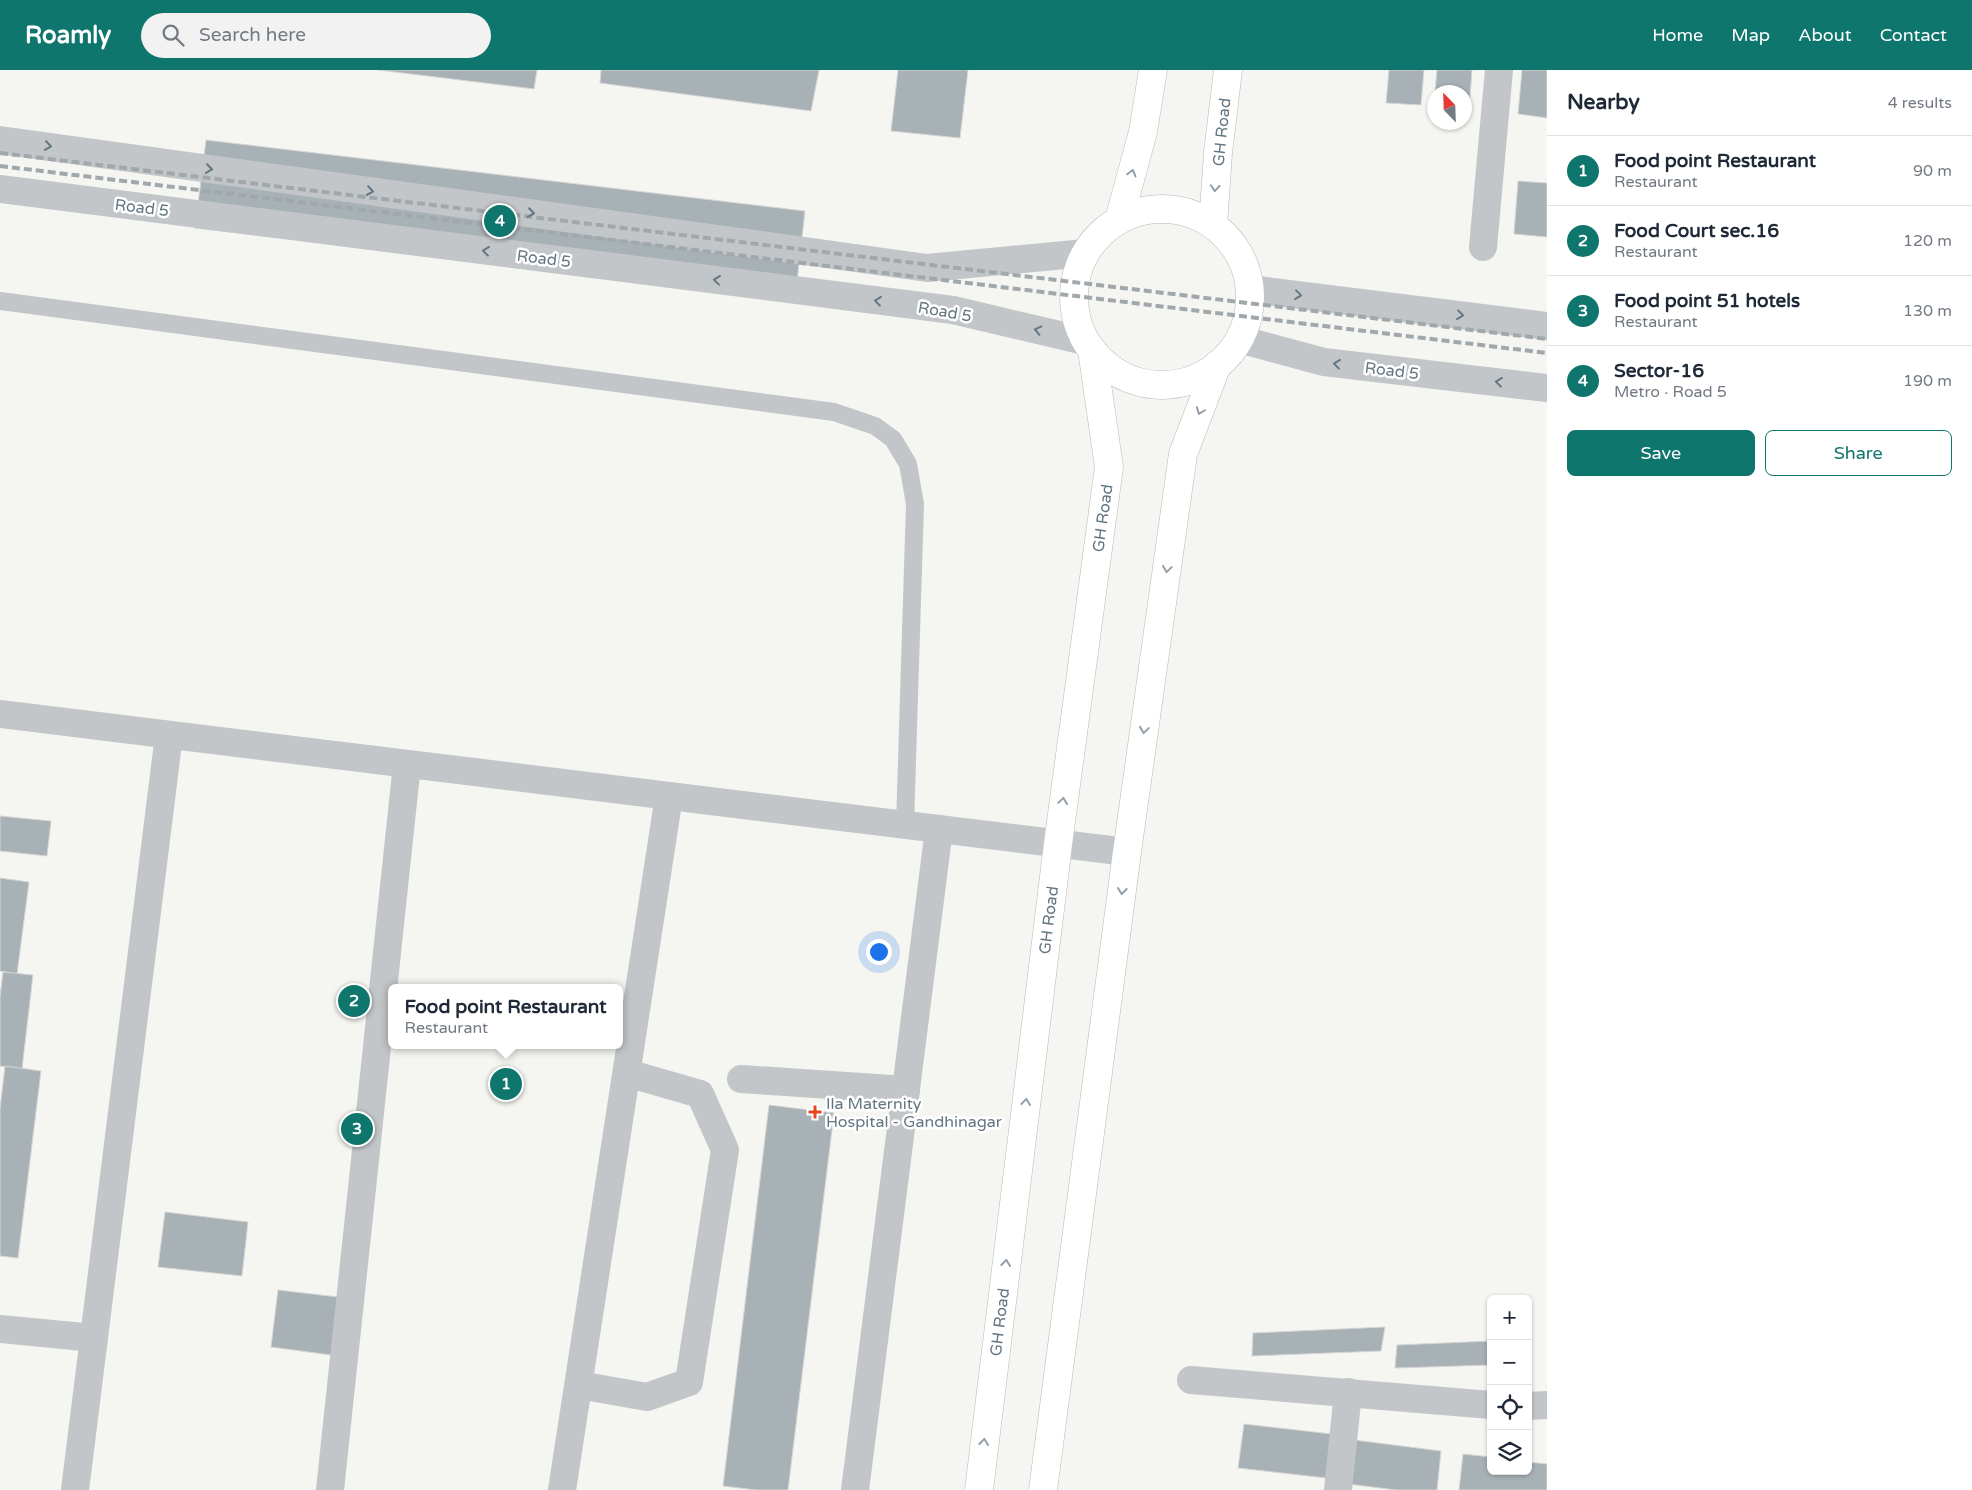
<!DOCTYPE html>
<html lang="en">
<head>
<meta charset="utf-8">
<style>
  :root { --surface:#fff; --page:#f2f2f3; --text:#1f2937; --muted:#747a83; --line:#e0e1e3; --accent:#0f766e }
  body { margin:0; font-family:"Varela Round",sans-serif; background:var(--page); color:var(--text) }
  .controls { position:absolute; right:15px; bottom:15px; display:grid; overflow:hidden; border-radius:8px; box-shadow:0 1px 4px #0004 }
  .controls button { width:45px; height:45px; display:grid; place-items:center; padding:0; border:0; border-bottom:1px solid var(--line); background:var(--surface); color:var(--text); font:25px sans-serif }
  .compass { position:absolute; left:1427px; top:15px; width:45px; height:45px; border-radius:50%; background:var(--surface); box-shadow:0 1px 4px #0004; rotate:337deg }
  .you { position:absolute; left:878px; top:881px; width:18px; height:18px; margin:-12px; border:4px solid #fff; border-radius:50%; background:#1a73e8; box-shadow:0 0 0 8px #1a73e833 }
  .badge { display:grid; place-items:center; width:32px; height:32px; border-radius:50%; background:var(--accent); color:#fff; font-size:16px; font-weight:700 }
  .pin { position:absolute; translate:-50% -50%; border:2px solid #fff; box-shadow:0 1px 5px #0006 }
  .popup { position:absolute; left:388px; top:914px; width:235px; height:65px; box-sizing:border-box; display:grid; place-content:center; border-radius:8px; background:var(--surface); filter:drop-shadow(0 1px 4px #0005); font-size:16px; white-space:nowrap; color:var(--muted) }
  .popup b { font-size:19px; color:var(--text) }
  .popup::after { content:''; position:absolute; left:50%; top:100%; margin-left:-10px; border:10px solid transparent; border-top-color:var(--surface) }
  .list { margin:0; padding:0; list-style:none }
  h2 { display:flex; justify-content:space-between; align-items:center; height:65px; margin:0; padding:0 20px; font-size:21px }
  h2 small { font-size:16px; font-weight:400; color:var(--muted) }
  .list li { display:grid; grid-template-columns:32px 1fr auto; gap:15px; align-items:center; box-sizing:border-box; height:70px; padding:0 20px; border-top:1px solid var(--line) }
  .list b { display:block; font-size:19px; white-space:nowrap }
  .list p { margin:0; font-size:16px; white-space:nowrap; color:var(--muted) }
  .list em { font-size:16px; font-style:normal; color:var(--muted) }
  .actions { display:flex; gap:10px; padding:15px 20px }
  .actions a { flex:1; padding:11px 0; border:1px solid var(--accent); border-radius:8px; text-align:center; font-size:18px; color:var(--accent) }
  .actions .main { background:var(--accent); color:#fff }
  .icon { flex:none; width:28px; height:28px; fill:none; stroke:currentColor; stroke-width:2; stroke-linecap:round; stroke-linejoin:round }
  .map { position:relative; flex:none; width:1547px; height:1420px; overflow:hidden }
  header { display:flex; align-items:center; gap:30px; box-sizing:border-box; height:70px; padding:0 25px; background:var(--accent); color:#fff }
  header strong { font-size:24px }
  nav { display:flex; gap:28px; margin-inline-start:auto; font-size:18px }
  .search { width:350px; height:45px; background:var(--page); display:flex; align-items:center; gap:12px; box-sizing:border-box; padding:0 18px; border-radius:28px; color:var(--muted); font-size:19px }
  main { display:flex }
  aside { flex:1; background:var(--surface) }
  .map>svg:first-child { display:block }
  .building { fill:#a8b1b6; stroke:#d6d6d4 }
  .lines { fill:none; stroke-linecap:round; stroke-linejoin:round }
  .secondary-casing { stroke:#b4babe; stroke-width:29 }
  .service { stroke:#c2c6c9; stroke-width:18 }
  .minor { stroke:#c2c6c9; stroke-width:28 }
  .tertiary { stroke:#c2c6c9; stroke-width:28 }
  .secondary { stroke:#fff; stroke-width:28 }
  .rail { stroke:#a1a8ac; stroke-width:4; stroke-dasharray:8 4; stroke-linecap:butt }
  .oneway { stroke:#647682 }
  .oneway2 { stroke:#929fa8 }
  .poi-dot { fill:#e44823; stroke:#fff; stroke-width:2 }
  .labels { text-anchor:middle; stroke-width:5; stroke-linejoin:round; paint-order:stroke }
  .street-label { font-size:16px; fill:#647682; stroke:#fff }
  .poi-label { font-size:16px; fill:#647682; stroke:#fff; text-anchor:start }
</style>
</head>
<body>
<header>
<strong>Roamly</strong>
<div class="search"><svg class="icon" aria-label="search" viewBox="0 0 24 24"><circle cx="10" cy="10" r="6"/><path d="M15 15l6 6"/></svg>Search here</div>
<nav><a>Home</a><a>Map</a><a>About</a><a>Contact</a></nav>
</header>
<main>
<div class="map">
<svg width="1547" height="1420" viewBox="0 0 1547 1420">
  <rect width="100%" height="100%" fill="#f5f5f1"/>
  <g class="building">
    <polygon points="378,0 537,0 534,19"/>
    <polygon points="601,0 819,0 811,41 600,13"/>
    <polygon points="898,0 968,0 960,68 891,61"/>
    <polygon points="1389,0 1424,0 1421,35 1386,33"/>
    <polygon points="1437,0 1472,0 1469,40 1464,40 1464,22 1435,22"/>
    <polygon points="1522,0 1547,0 1547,48 1518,44"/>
    <polygon points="206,70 805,141 795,229 195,158"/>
    <polygon points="1518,111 1547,113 1547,167 1514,164"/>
    <polygon points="0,746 51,751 47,786 0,781"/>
    <polygon points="0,808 29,812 17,904 0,901"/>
    <polygon points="3,902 33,905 22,999 0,996 0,927"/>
    <polygon points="5,996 41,1001 18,1188 0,1186 0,1039"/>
    <polygon points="769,1035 834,1043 788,1420 756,1420 723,1416"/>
    <polygon points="165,1142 248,1152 242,1206 158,1197"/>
    <polygon points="278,1220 338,1227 331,1285 271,1277"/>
    <polygon points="1385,1257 1381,1281 1252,1286 1253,1263"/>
    <polygon points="1491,1271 1491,1295 1395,1298 1397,1275"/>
    <polygon points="1244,1354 1332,1364 1326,1408 1238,1398"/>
    <polygon points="1354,1370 1441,1381 1437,1420 1396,1420 1348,1414"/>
    <polygon points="1463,1384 1491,1387 1491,1401 1528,1401 1528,1392 1547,1394 1547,1420 1459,1420"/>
  </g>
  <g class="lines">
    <defs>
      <g id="secondary">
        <circle cx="1162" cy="227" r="88"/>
        <polyline points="1119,150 1143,62 1153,0"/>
        <polyline points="1213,155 1218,83 1228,0"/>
        <polyline points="979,1420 1058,774 1109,397 1092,280"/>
        <polyline points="1043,1420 1127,782 1183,384 1217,295"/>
      </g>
    </defs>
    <use href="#secondary" class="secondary-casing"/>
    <polyline class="service" points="0,231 834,342 875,356 893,369 908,394 915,434 905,755"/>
    <g class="minor">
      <polyline points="1483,177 1499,0"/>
      <polyline points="741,1009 906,1020"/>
      <polyline points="0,1259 94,1268"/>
      <polyline points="1191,1310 1491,1335"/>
      <polyline points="579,1315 647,1327 689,1312 725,1080 700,1024 627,1003"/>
      <polyline points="1528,1336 1547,1335"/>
      <polyline points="75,1420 169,665"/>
      <polyline points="330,1420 407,694"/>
      <polyline points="562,1420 669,726"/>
      <polyline points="855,1420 939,759"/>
      <polyline points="1338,1420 1348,1322"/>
    </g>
    <g class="tertiary">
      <polyline points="0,70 927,198 1086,183"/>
      <polyline points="0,119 953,240 1085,271"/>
      <polyline points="1250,219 1547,256"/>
      <polyline points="1239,269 1324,292 1547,318"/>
      <polyline points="0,644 1127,782"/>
    </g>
    <use href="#secondary" class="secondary"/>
    <g class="rail">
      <polyline points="0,83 1547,269"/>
      <polyline points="0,96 1547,283"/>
    </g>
  </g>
  <defs><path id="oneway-chevron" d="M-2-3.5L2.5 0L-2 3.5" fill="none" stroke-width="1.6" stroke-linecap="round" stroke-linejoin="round" transform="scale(1.25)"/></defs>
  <g class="oneway">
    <use href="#oneway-chevron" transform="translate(48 76) rotate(8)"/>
    <use href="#oneway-chevron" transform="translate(209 99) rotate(8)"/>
    <use href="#oneway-chevron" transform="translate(370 121) rotate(8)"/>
    <use href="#oneway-chevron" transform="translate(531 143) rotate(8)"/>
    <use href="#oneway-chevron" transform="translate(486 181) rotate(-173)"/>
    <use href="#oneway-chevron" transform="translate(717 210) rotate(-173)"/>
    <use href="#oneway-chevron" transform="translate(1298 225) rotate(7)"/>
    <use href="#oneway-chevron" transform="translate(878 231) rotate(-173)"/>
    <use href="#oneway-chevron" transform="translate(1460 245) rotate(7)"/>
    <use href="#oneway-chevron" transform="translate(1038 260) rotate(-167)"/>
    <use href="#oneway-chevron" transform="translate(1337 294) rotate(-173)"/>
    <use href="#oneway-chevron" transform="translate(1499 312) rotate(-173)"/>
  </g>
  <g class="oneway2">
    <use href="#oneway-chevron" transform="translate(1132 103) rotate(-75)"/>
    <use href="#oneway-chevron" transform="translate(1215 118) rotate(94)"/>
    <use href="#oneway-chevron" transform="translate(1200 341) rotate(111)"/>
    <use href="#oneway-chevron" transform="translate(1167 499) rotate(98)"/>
    <use href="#oneway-chevron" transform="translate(1144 660) rotate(98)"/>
    <use href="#oneway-chevron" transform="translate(1063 731) rotate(-82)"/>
    <use href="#oneway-chevron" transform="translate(1122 821) rotate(97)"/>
    <use href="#oneway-chevron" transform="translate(1026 1032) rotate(-83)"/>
    <use href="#oneway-chevron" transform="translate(1006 1193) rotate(-83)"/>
    <use href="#oneway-chevron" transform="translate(984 1372) rotate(-83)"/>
  </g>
  <path class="poi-dot" d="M812.5 1034.5h5v5h5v5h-5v5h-5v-5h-5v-5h5z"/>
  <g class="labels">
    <g class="street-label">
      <text transform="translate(1221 62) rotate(-84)" y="6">GH Road</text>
      <text transform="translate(142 137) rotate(7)" y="6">Road 5</text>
      <text transform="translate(544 188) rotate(7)" y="6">Road 5</text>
      <text transform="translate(945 241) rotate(10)" y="6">Road 5</text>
      <text transform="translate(1392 300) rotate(7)" y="6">Road 5</text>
      <text transform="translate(1102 448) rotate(-82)" y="6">GH Road</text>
      <text transform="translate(1048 850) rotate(-83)" y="6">GH Road</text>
      <text transform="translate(999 1252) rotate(-83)" y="6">GH Road</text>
    </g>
    <g class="poi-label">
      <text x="826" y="1039">Ila Maternity<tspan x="826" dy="18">Hospital - Gandhinagar</tspan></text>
    </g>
  </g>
</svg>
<div class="controls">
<button>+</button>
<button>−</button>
<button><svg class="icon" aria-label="locate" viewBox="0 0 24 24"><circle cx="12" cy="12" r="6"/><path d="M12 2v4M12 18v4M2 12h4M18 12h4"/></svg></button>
<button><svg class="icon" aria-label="layers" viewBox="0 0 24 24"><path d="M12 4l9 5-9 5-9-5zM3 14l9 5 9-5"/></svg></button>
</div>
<svg class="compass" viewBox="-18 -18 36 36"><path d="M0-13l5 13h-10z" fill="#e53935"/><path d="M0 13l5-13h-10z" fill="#747a83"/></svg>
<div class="you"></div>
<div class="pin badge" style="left:506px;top:1014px">1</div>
<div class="popup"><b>Food point Restaurant</b>Restaurant</div>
<div class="pin badge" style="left:354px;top:931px">2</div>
<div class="pin badge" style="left:357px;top:1059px">3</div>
<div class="pin badge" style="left:500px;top:151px">4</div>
</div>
<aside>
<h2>Nearby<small>4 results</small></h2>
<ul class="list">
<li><span class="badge">1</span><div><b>Food point Restaurant</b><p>Restaurant</p></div><em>90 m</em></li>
<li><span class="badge">2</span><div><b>Food Court sec.16</b><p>Restaurant</p></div><em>120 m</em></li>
<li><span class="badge">3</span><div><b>Food point 51 hotels</b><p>Restaurant</p></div><em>130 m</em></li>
<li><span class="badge">4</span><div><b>Sector-16</b><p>Metro · Road 5</p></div><em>190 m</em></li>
</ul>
<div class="actions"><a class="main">Save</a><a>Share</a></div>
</aside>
</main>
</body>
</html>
